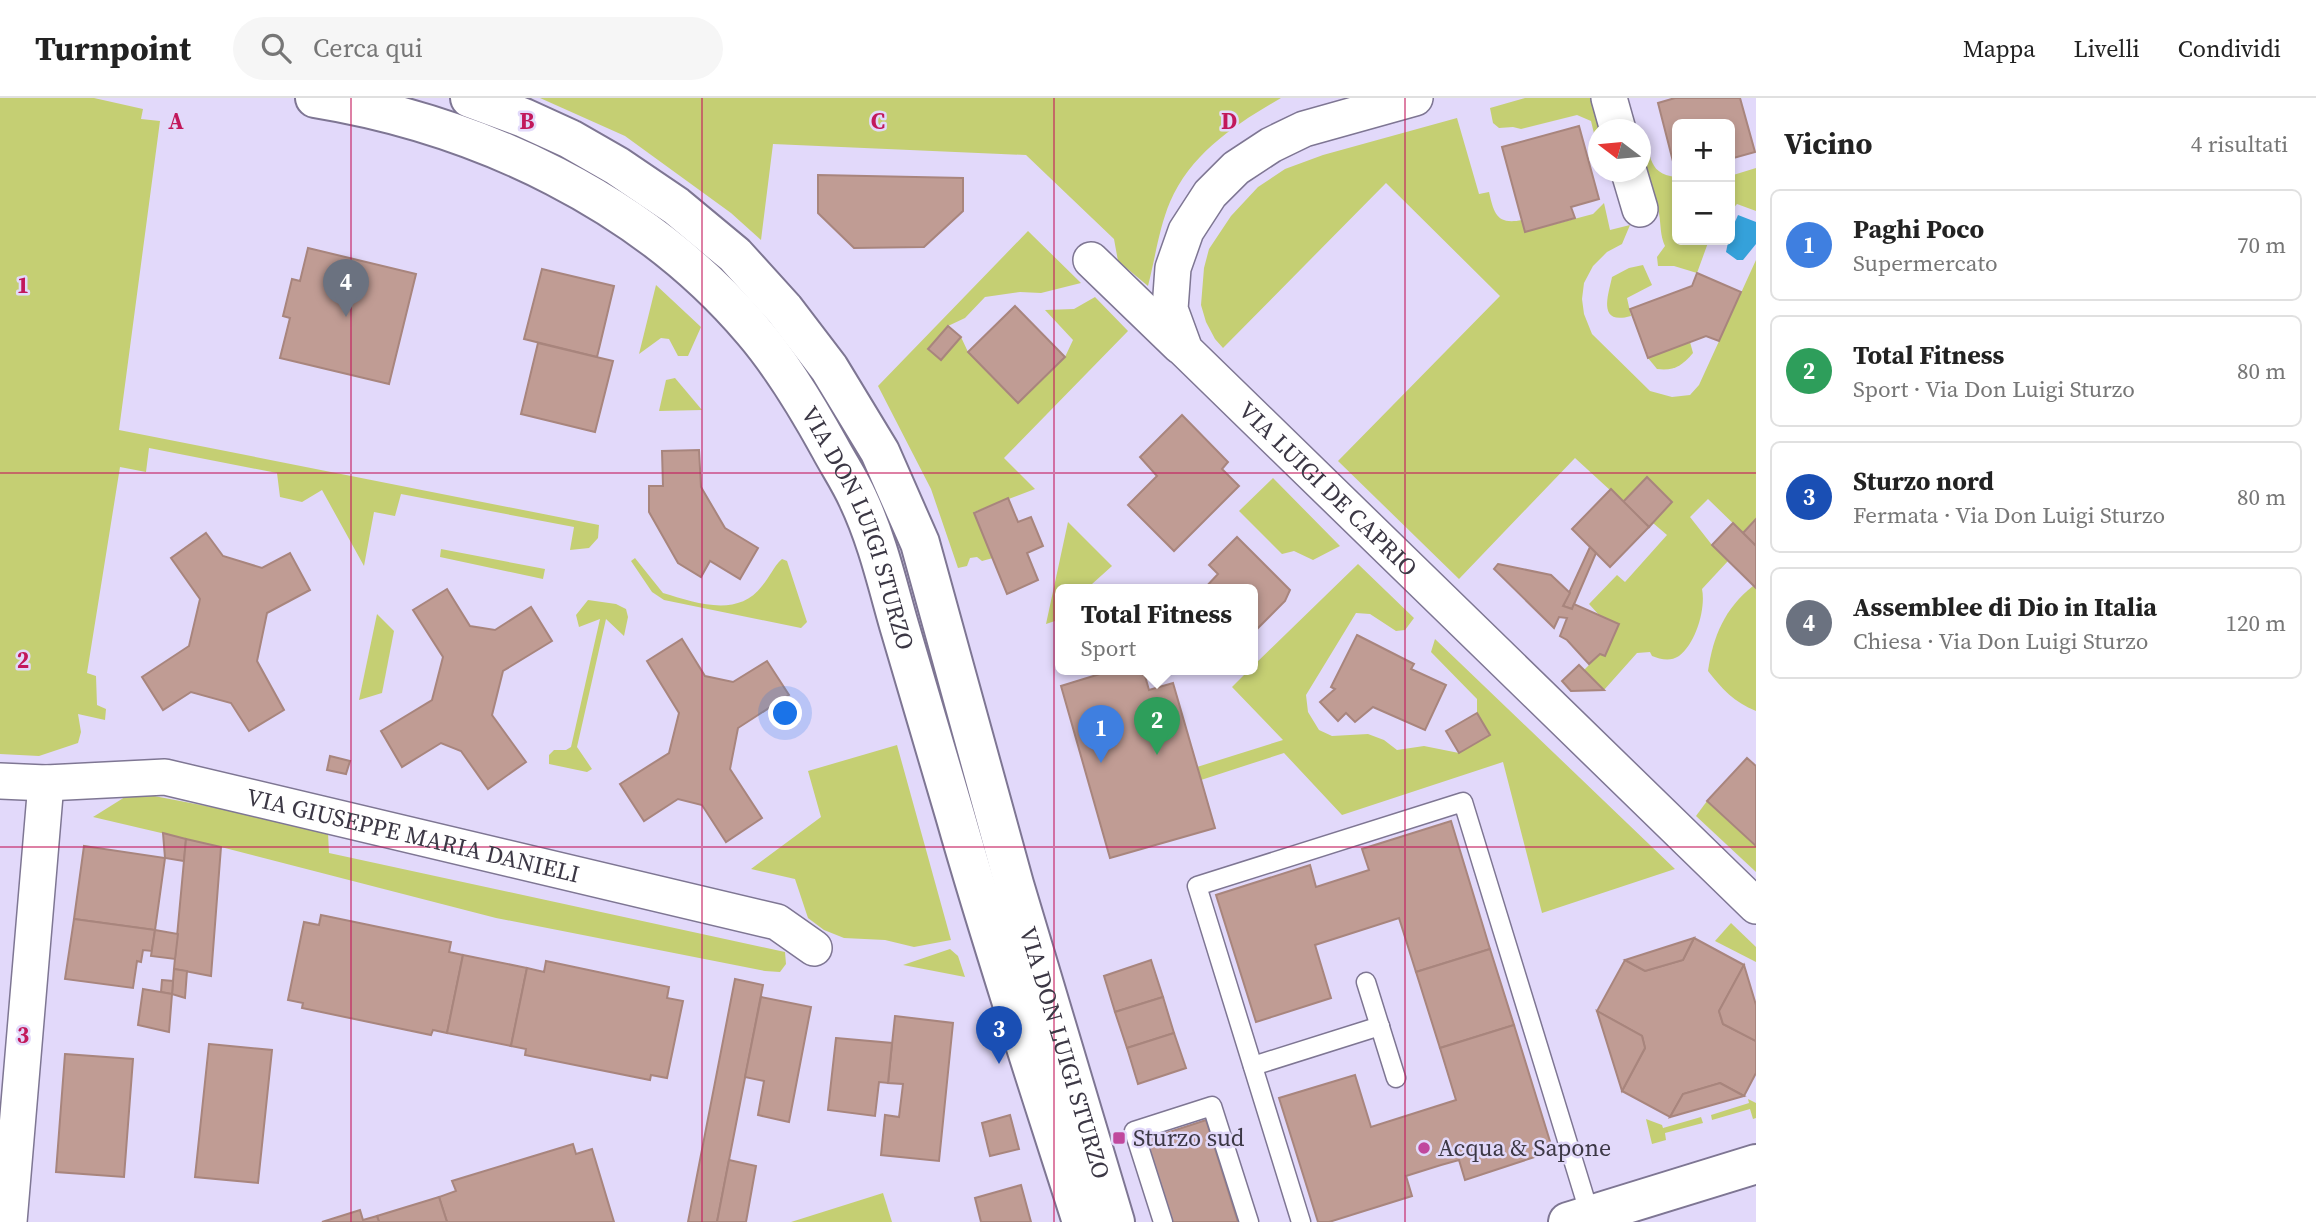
<!DOCTYPE html>
<html lang="it">
<head>
<meta charset="utf-8">
<style>
  :root { --surface:#fff; --page:#f6f6f6; --text:#222; --muted:#767676; --line:#e0e0e0; --accent:#1a73e8 }
  body { margin:0; font-family:"Source Serif 4",serif; background:var(--page); color:var(--text) }
  .controls { position:absolute; right:21px; top:21px; display:grid; overflow:hidden; border-radius:10px; box-shadow:0 4px 10px #0003 }
  .controls button { width:63px; height:63px; display:grid; place-items:center; padding:0; border:0; border-bottom:2px solid var(--line); background:var(--surface); color:var(--text); font:35px sans-serif }
  .compass { position:absolute; left:1588px; top:21px; width:63px; height:63px; border-radius:50%; background:var(--surface); box-shadow:0 4px 10px #0003; rotate:286deg }
  .you { position:absolute; left:786px; top:616px; width:24px; height:24px; margin:-18px; border:5px solid #fff; border-radius:50%; background:#1a73e8; box-shadow:0 0 0 10px #1a73e833 }
  .badge { display:grid; place-items:center; width:46px; height:46px; border-radius:50%; background:var(--accent); color:#fff; font-size:23px; font-weight:700 }
  .pin { position:absolute; translate:-50% -58px; filter:drop-shadow(0 2px 4px #0008) }
  .pin::after { content:''; position:absolute; top:37px; width:24px; height:21px; background:inherit; clip-path:polygon(0 0,100% 0,50% 100%) }
  .popup { position:absolute; left:1055px; top:486px; width:203px; height:91px; box-sizing:border-box; display:grid; place-content:center; border-radius:10px; background:var(--surface); filter:drop-shadow(0 2px 5px #0005); font-size:23px; white-space:nowrap; color:var(--muted) }
  .popup b { font-size:26px; color:var(--text) }
  .popup::after { content:''; position:absolute; left:50%; top:100%; margin-left:-14px; border:14px solid transparent; border-top-color:var(--surface) }
  .list { margin:0; padding:0; list-style:none }
  h2 { display:flex; justify-content:space-between; align-items:center; height:91px; margin:0; padding:0 28px; font-size:30px }
  h2 small { font-size:23px; font-weight:400; color:var(--muted) }
  .list li { display:grid; grid-template-columns:46px 1fr auto; gap:21px; align-items:center; box-sizing:border-box; height:112px; margin:0 14px 14px; padding:0 14px; border:2px solid var(--line); border-radius:10px }
  .list b { display:block; font-size:26px; white-space:nowrap }
  .list p { margin:0; font-size:23px; white-space:nowrap; color:var(--muted) }
  .list em { font-size:23px; font-style:normal; color:var(--muted) }
  .icon { flex:none; width:38px; height:38px; fill:none; stroke:currentColor; stroke-width:2; stroke-linecap:round; stroke-linejoin:round }
  .map { position:relative; flex:none; width:1756px; height:1124px; overflow:hidden }
  header { display:flex; align-items:center; gap:42px; box-sizing:border-box; height:98px; padding:0 35px; background:var(--surface); border-bottom:2px solid var(--line) }
  header strong { font-size:33px }
  nav { display:flex; gap:38px; margin-inline-start:auto; font-size:24px }
  .search { width:490px; height:63px; background:var(--page); display:flex; align-items:center; gap:18px; box-sizing:border-box; padding:0 24px; border-radius:38px; color:var(--muted); font-size:26px }
  main { display:flex }
  aside { flex:1; background:var(--surface) }
  .map>svg:first-child { display:block }
  .green { fill:#c5cf73 }
  .water { fill:#35a1da }
  .building { fill:#c09c94; stroke:#a8857d; stroke-width:2 }
  .lines { fill:none; stroke-linecap:round; stroke-linejoin:round }
  .service-casing { stroke:#7e7693; stroke-width:21 }
  .minor-casing { stroke:#7e7693; stroke-width:38 }
  .tertiary-casing { stroke:#7e7693; stroke-width:42 }
  .service { stroke:#fff; stroke-width:18 }
  .minor { stroke:#fff; stroke-width:35 }
  .tertiary { stroke:#fff; stroke-width:38 }
  .grid { fill:none; stroke:#c2185b; stroke-width:2; stroke-opacity:0.55 }
  .poi-dot { fill:#c0489d; stroke:#e2d9fa; stroke-width:2.5 }
  .labels { text-anchor:middle; stroke-width:5; stroke-linejoin:round; paint-order:stroke }
  .street-label { font-size:24px; fill:#3c3845; stroke:#e2d9fa }
  .poi-label { font-size:24px; fill:#3c3845; stroke:#e2d9fa; text-anchor:start }
  .grid-label { font-size:23px; text-anchor:middle; font-weight:bold; fill:#c2185b; stroke:#e2d9fa; stroke-width:5; stroke-linejoin:round; paint-order:stroke }
</style>
</head>
<body>
<header>
<strong>Turnpoint</strong>
<div class="search"><svg class="icon" aria-label="search" viewBox="0 0 24 24"><circle cx="10" cy="10" r="6"/><path d="M15 15l6 6"/></svg>Cerca qui</div>
<nav><a>Mappa</a><a>Livelli</a><a>Condividi</a></nav>
</header>
<main>
<div class="map">
<svg width="1756" height="1124" viewBox="0 0 1756 1124">
  <rect width="100%" height="100%" fill="#e2d9fa"/>
  <g class="green">
    <polygon points="0,0 94,0 143,11 141,21 160,23 119,332 599,427 598,440 589,450 570,452 574,429 401,396 395,418 374,414 364,468 322,392 302,404 280,399 277,375 149,350 146,374 120,369 87,575 96,578 97,607 106,611 105,622 78,616 81,634 78,645 39,658 0,656"/>
    <path d="M540 0H1281C1236 26 1191 55 1170 104 1159 130 1155 161 1148 188L1118 163 1114 141 1026 57 773 46 761 142 731 115 625 38Z"/>
    <polygon points="1525,0 1594,0 1603,31 1598,32 1598,52 1591,23 1577,17 1521,31 1513,29 1499,30 1493,25 1490,10"/>
    <path d="M1457 20 1479 96 1489 94C1494 116 1497 127 1522 122L1525 134 1593 116 1604 105 1610 132 1630 127 1622 146 1607 154 1593 168 1584 185 1582 201 1584 216 1592 236 1650 293 1672 299 1690 297 1699 287 1756 162V421L1743 435 1708 401 1690 419 1712 447 1728 463 1702 491C1706 510 1696 545 1679 558 1670 564 1660 561 1652 558L1650 554 1637 555 1604 592 1584 572 1600 556 1605 558 1619 526 1599 517 1589 506 1617 477 1625 484 1667 437 1653 425 1672 404 1647 380 1623 404 1575 360 1459 481 1338 363 1500 198 1386 85 1223 250 1215 241 1206 224 1201 207 1204 170 1209 151 1231 118 1258 89 1285 71 1323 57Z"/>
    <path d="M1641 33C1654 51 1643 76 1677 79V142H1709L1697 175 1674 168H1658L1657 159 1665 148C1660 137 1661 127 1659 115 1652 87 1641 62 1641 33Z"/>
    <polygon points="1756,70 1756,113 1737,106 1730,114 1730,78"/>
    <polygon points="1028,133 1081,185 1041,195 1020,194 985,199 965,220 948,228 961,239 968,254 1018,304 1065,259 1073,242 1045,212 1074,211 1095,199 1128,233 1004,360 1035,391 974,414 993,460 982,463 977,459 970,460 967,468 958,470 931,391 878,288"/>
    <path d="M1643 167 1652 187 1627 200 1631 218C1596 228 1609 195 1612 179L1629 170Z"/>
    <polygon points="656,187 701,229 688,258 678,258 669,241 661,240 639,256"/>
    <path d="M1690 244 1693 255C1682 268 1674 273 1657 271L1648 260Z"/>
    <polygon points="675,280 702,312 659,313 666,282"/>
    <polygon points="1273,380 1340,448 1313,462 1294,453 1282,456 1239,413"/>
    <polygon points="1068,424 1112,468 1092,486 1094,491 1061,491 1061,521 1046,526"/>
    <polygon points="441,451 545,471 543,481 440,459"/>
    <path d="M635 460 663 495C696 505 738 520 762 488 770 479 773 469 782 461L787 463 807 524 801 530 664 502 652 494 631 463Z"/>
    <polygon points="1358,466 1414,520 1405,532 1396,533 1370,516 1356,515 1306,597 1308,614 1319,632 1332,638 1368,636 1384,642 1397,652 1424,648 1459,655 1489,637 1477,615 1477,601 1431,554 1435,541 1675,771 1542,815 1503,664 1342,717 1284,655 1201,682 1197,669 1283,642 1232,589 1250,571 1253,571 1253,568"/>
    <path d="M1753 488 1756 490V613C1734 604 1722 591 1708 573 1713 538 1725 510 1753 488Z"/>
    <polygon points="588,502 616,506 626,511 628,519 624,538 606,521 577,649 592,671 587,674 549,666 549,657 554,652 566,652 571,649 600,521 579,529 576,517"/>
    <polygon points="377,516 394,533 382,595 359,602"/>
    <polygon points="897,647 951,842 914,849 885,842 844,840 824,832 808,820 795,781 751,771 821,719 808,673"/>
    <polygon points="154,698 274,721 328,735 329,755 785,854 786,866 780,874 765,873 496,820 221,749 93,719 125,699"/>
    <polygon points="1707,703 1756,748 1756,774 1696,718"/>
    <polygon points="1731,825 1756,849 1756,864 1715,843"/>
    <polygon points="950,851 958,858 965,879 903,867"/>
    <polygon points="1748,1001 1756,1005 1756,1020 1753,1021 1750,1011 1712,1022 1711,1017 1749,1005"/>
    <polygon points="1701,1019 1703,1025 1665,1035 1666,1042 1652,1046 1646,1021 1662,1027 1663,1030"/>
    <polygon points="883,1095 892,1124 791,1124"/>
  </g>
  <polygon class="water" points="1738,117 1756,124 1756,146 1743,162 1737,162 1726,154 1730,135"/>
  <g class="building">
    <polygon points="1675,0 1740,0 1755,54 1730,61 1730,26 1677,26 1677,79 1658,5"/>
    <polygon points="1579,28 1599,101 1571,109 1575,120 1525,134 1502,49"/>
    <polygon points="818,77 963,80 963,113 924,149 854,150 818,115"/>
    <polygon points="308,150 416,176 389,286 280,260 290,220 283,218 292,181 300,183"/>
    <polygon points="542,171 614,188 597,259 524,241"/>
    <polygon points="1697,175 1741,194 1719,243 1706,238 1648,260 1630,211 1692,188"/>
    <polygon points="1015,208 1065,259 1018,305 968,254"/>
    <polygon points="948,228 961,239 941,262 928,251"/>
    <polygon points="538,245 613,263 595,334 521,316"/>
    <polygon points="1182,317 1228,364 1222,371 1239,388 1174,453 1128,407 1157,378 1140,359"/>
    <polygon points="699,352 701,389 725,430 758,450 740,481 710,463 701,479 678,465 649,414 649,388 663,388 662,353"/>
    <polygon points="1647,379 1672,404 1649,429 1623,404"/>
    <polygon points="1611,391 1649,429 1610,469 1572,431"/>
    <polygon points="1008,400 1018,424 1031,419 1043,448 1027,455 1038,482 1007,496 974,415"/>
    <polygon points="1756,421 1756,448 1743,435"/>
    <polygon points="1733,425 1756,448 1756,490 1712,447"/>
    <polygon points="206,435 223,458 262,470 290,455 310,492 267,515 257,563 284,612 249,633 231,605 191,594 163,612 142,579 189,548 200,501 171,460"/>
    <polygon points="1237,439 1290,492 1285,503 1253,535 1253,491 1204,491 1218,476 1209,467"/>
    <polygon points="1590,449 1596,455 1572,511 1563,508"/>
    <polygon points="1498,466 1551,477 1570,495 1563,508 1572,511 1574,506 1619,526 1605,558 1600,556 1589,566 1567,542 1560,538 1567,520 1559,519 1554,530 1494,471"/>
    <polygon points="447,491 470,528 495,532 531,509 552,543 503,573 492,617 526,664 488,691 461,653 441,645 402,669 381,633 432,602 443,559 413,512"/>
    <polygon points="1357,537 1414,566 1411,571 1446,587 1425,632 1373,609 1355,624 1346,615 1338,623 1320,604 1335,591 1331,589"/>
    <polygon points="682,541 705,578 733,584 767,563 789,597 738,630 730,671 762,720 726,744 702,707 678,701 644,723 620,686 669,655 679,615 647,563"/>
    <polygon points="1579,567 1604,592 1571,593 1562,583"/>
    <polygon points="1116,571 1143,571 1149,592 1173,585 1215,730 1110,760 1061,588"/>
    <polygon points="1477,615 1490,637 1459,655 1446,633"/>
    <polygon points="330,658 350,663 346,676 327,672"/>
    <polygon points="1747,660 1756,668 1756,748 1707,703"/>
    <polygon points="1451,723 1490,851 1416,874 1399,820 1315,847 1331,900 1256,924 1216,797 1310,767 1316,789 1369,772 1362,751"/>
    <polygon points="163,735 186,741 184,763 165,760"/>
    <polygon points="186,741 221,749 211,878 174,871"/>
    <polygon points="84,748 165,760 155,832 74,821"/>
    <polygon points="321,817 451,844 449,854 463,857 447,935 433,932 431,937 302,910 303,905 288,902 304,824 319,827"/>
    <polygon points="74,821 155,832 152,853 143,852 141,864 137,863 133,890 65,881"/>
    <polygon points="155,832 178,836 175,861 151,858"/>
    <polygon points="1694,840 1744,867 1719,913 1723,926 1756,943 1756,975 1744,998 1720,985 1683,996 1670,1019 1622,993 1645,950 1642,938 1597,913 1625,862 1645,873 1683,862"/>
    <polygon points="1694,840 1683,862 1645,873 1625,862"/>
    <polygon points="1490,851 1514,927 1440,950 1416,874"/>
    <polygon points="463,857 527,870 511,948 447,935"/>
    <polygon points="1151,862 1163,899 1115,914 1104,878"/>
    <polygon points="546,863 669,889 667,900 683,903 667,980 651,977 650,982 525,957 526,951 511,948 527,870 544,874"/>
    <polygon points="1744,867 1756,907 1756,943 1723,926 1719,913"/>
    <polygon points="174,871 187,873 185,900 172,896"/>
    <polygon points="735,881 763,887 717,1124 688,1124"/>
    <polygon points="162,882 173,883 172,896 161,894"/>
    <polygon points="143,891 172,896 169,934 138,927"/>
    <polygon points="761,899 811,909 789,1024 758,1017 764,983 745,979"/>
    <polygon points="1163,899 1174,935 1127,950 1115,914"/>
    <polygon points="1597,913 1642,938 1645,950 1622,993"/>
    <polygon points="895,918 953,925 939,1063 881,1057 885,1017 899,1019 903,986 888,985"/>
    <polygon points="1514,927 1553,1053 1465,1082 1459,1062 1441,1067 1406,1078 1412,1098 1329,1124 1318,1124 1279,1000 1355,977 1371,1029 1456,1002 1440,950"/>
    <polygon points="1174,935 1186,970 1138,986 1127,950"/>
    <polygon points="836,940 892,945 888,985 879,984 875,1018 828,1012"/>
    <polygon points="209,946 272,952 258,1085 195,1079"/>
    <polygon points="65,956 133,961 124,1079 56,1074"/>
    <polygon points="1720,985 1744,998 1670,1019 1683,996"/>
    <polygon points="1010,1017 1019,1051 990,1058 982,1025"/>
    <polygon points="1206,1022 1238,1124 1171,1124 1145,1042"/>
    <polygon points="573,1046 576,1056 592,1051 614,1124 447,1124 439,1099 456,1093 452,1083"/>
    <polygon points="729,1062 756,1068 746,1124 717,1124"/>
    <polygon points="1021,1087 1031,1124 981,1124 975,1100"/>
    <polygon points="439,1099 447,1124 379,1124 377,1118"/>
    <polygon points="360,1112 363,1122 377,1118 379,1124 322,1124"/>
  </g>
  <g class="lines">
    <defs>
      <g id="service">
        <polyline points="1366,884 1396,980"/>
        <polyline points="1253,968 1380,928"/>
        <polyline points="1163,1124 1134,1033 1212,1008 1249,1124"/>
        <polyline points="1301,1124 1197,788 1463,704 1590,1117"/>
      </g>
      <g id="minor">
        <path id="s1" d="M1415 0 1304 31 1271 47 1236 70 1210 96 1186 133 1173 170 1170 211 1185 252 1756 808"/>
        <polyline points="1609,0 1618,32"/>
        <polyline points="1629,74 1640,111"/>
        <polyline points="1091,162 1180,248"/>
        <path id="s2" d="M0 683 46 685 165 679 777 824 814 850"/>
        <polyline points="9,1124 46,685"/>
      </g>
      <g id="tertiary">
        <path id="s3" d="M315 0C480 27 644 104 753 233 783 268 808 310 830 350 839 367 850 383 858 401 877 441 887 485 899 527 918 590 936 654 955 717 994 854 1039 989 1082 1124"/>
        <path id="s4" d="M470 0 524 20 570 41 617 68 676 108 735 157 784 211 829 270 880 354 920 445 1014 786 1115 1124"/>
        <polyline points="1568,1124 1756,1066"/>
      </g>
    </defs>
    <use href="#service" class="service-casing"/>
    <use href="#minor" class="minor-casing"/>
    <use href="#tertiary" class="tertiary-casing"/>
    <use href="#service" class="service"/>
    <use href="#minor" class="minor"/>
    <use href="#tertiary" class="tertiary"/>
  </g>
  <path class="grid" d="M351 0V1124M702 0V1124M1054 0V1124M1405 0V1124M0 375H1756M0 749H1756"/>
  <g class="poi-dot">
    <rect x="1112" y="1033" width="14" height="14" rx="3.5"/>
    <circle cx="1424" cy="1050" r="7"/>
  </g>
  <g class="labels">
    <g class="street-label">
      <text dy="8" stroke="none"><textPath href="#s1" startOffset="598">VIA LUIGI DE CAPRIO</textPath></text>
      <text dy="8" stroke="none"><textPath href="#s3" startOffset="732">VIA DON LUIGI STURZO</textPath></text>
      <text dy="8" stroke="none"><textPath href="#s2" startOffset="420">VIA GIUSEPPE MARIA DANIELI</textPath></text>
      <text dy="8" stroke="none"><textPath href="#s4" startOffset="1185">VIA DON LUIGI STURZO</textPath></text>
    </g>
    <g class="poi-label">
      <text x="1133" y="1048">Sturzo sud</text>
      <text x="1438" y="1058">Acqua &amp; Sapone</text>
    </g>
  </g>
  <g class="grid-label">
    <text x="176" y="31">A</text>
    <text x="527" y="31">B</text>
    <text x="878" y="31">C</text>
    <text x="1229" y="31">D</text>
    <text x="23" y="195">1</text>
    <text x="23" y="570">2</text>
    <text x="23" y="945">3</text>
  </g>
</svg>
<div class="controls">
<button>+</button>
<button>−</button>
</div>
<svg class="compass" viewBox="-18 -18 36 36"><path d="M0-13l5 13h-10z" fill="#e53935"/><path d="M0 13l5-13h-10z" fill="#767676"/></svg>
<div class="you"></div>
<div class="pin badge" style="left:1101px;top:665px;background:#3f7fe0">1</div>
<div class="pin badge" style="left:1157px;top:657px;background:#2e9e5b">2</div>
<div class="popup"><b>Total Fitness</b>Sport</div>
<div class="pin badge" style="left:999px;top:966px;background:#1a4fb4">3</div>
<div class="pin badge" style="left:346px;top:219px;background:#6b7280">4</div>
</div>
<aside>
<h2>Vicino<small>4 risultati</small></h2>
<ul class="list">
<li><span class="badge" style="background:#3f7fe0">1</span><div><b>Paghi Poco</b><p>Supermercato</p></div><em>70 m</em></li>
<li><span class="badge" style="background:#2e9e5b">2</span><div><b>Total Fitness</b><p>Sport · Via Don Luigi Sturzo</p></div><em>80 m</em></li>
<li><span class="badge" style="background:#1a4fb4">3</span><div><b>Sturzo nord</b><p>Fermata · Via Don Luigi Sturzo</p></div><em>80 m</em></li>
<li><span class="badge" style="background:#6b7280">4</span><div><b>Assemblee di Dio in Italia</b><p>Chiesa · Via Don Luigi Sturzo</p></div><em>120 m</em></li>
</ul>
</aside>
</main>
</body>
</html>
